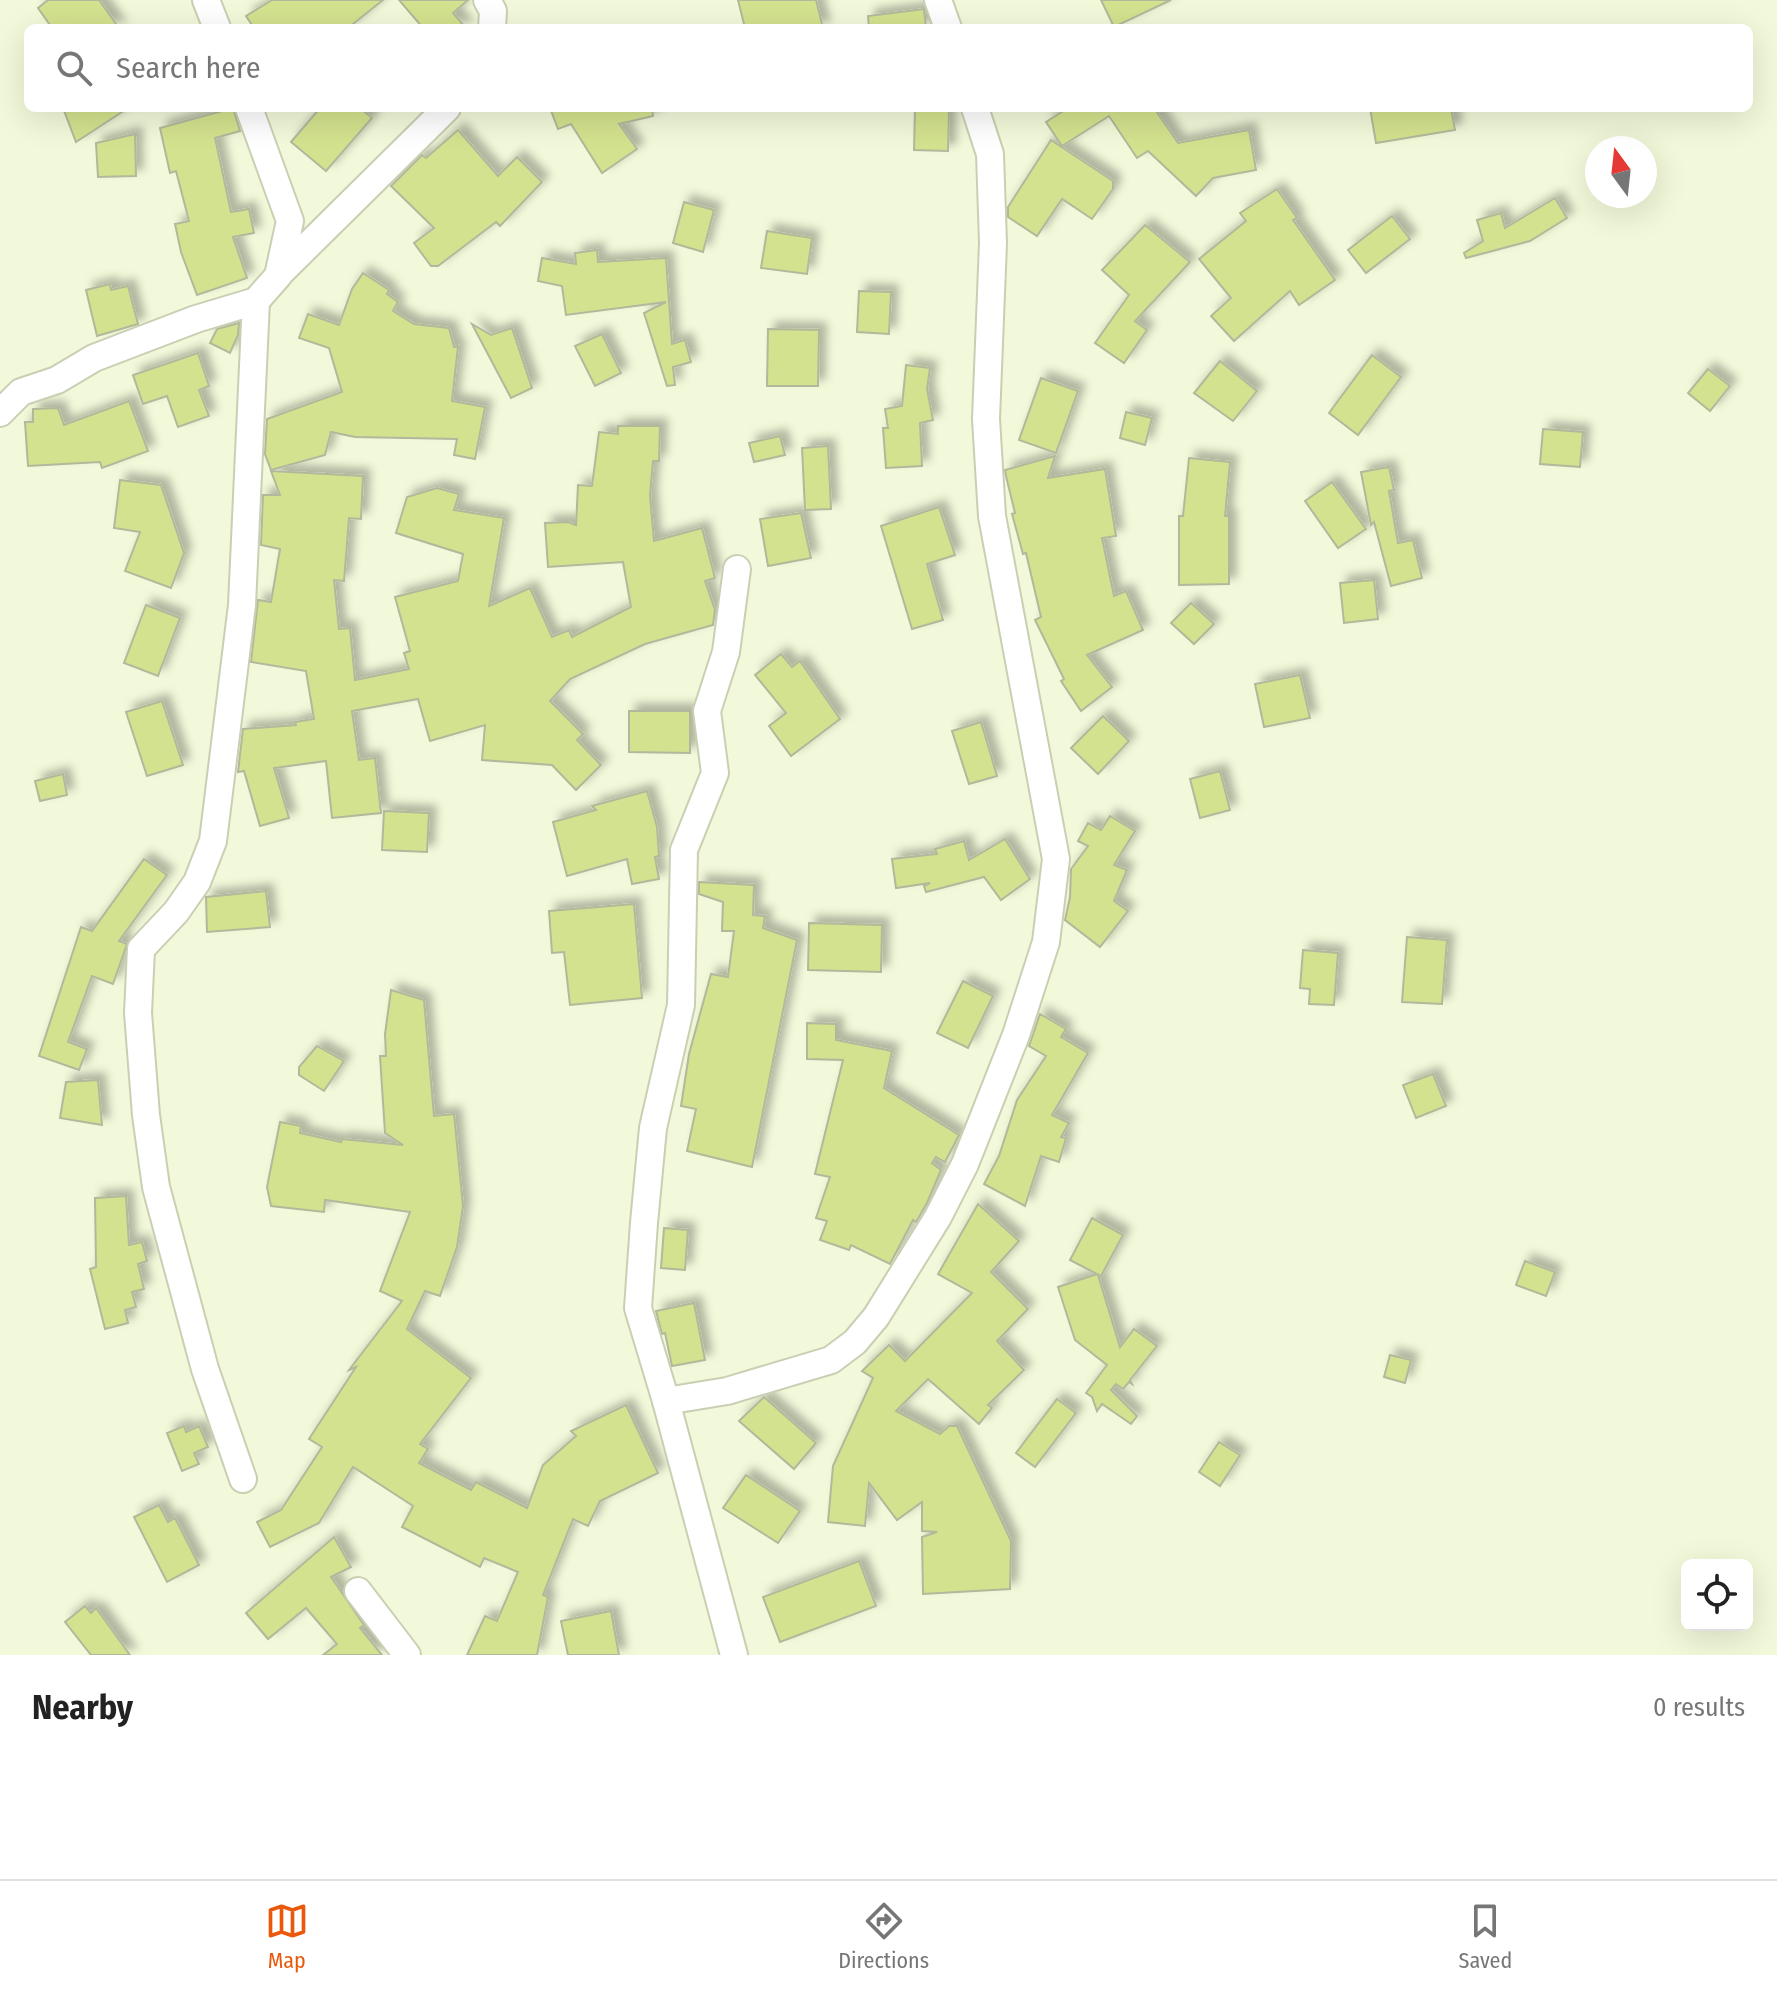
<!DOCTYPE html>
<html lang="en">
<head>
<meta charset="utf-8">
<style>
  :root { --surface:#fff; --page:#f2f2f2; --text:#222; --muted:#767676; --line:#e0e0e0; --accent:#ea580c }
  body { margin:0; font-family:"Fira Sans Condensed",sans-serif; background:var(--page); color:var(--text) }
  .controls { position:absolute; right:24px; bottom:24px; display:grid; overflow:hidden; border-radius:12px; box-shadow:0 8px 32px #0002 }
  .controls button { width:72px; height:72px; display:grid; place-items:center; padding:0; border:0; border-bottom:2px solid var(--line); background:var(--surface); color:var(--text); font:40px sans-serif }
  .compass { position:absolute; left:1585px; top:136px; width:72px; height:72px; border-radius:50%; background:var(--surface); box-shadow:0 8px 32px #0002; rotate:345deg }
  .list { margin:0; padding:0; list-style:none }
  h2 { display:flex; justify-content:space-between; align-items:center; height:104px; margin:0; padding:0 32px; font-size:34px }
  h2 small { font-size:26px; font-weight:400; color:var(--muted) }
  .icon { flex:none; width:44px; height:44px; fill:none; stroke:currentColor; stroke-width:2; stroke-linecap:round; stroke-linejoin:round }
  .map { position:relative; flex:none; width:1777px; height:1655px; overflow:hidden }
  .search { position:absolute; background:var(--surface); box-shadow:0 8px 32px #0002; left:24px; right:24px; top:24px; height:88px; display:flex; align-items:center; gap:20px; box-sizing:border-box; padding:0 28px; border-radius:12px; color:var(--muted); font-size:30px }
  .sheet { height:224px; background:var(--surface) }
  nav { display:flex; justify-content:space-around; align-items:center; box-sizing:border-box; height:112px; border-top:2px solid var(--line); background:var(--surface); font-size:22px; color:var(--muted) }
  nav a { display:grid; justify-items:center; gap:4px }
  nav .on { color:var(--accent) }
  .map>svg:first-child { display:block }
  .building { fill:#d3e28e; stroke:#b2b89b; stroke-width:2; filter:url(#shadow) }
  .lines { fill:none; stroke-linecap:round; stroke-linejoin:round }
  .minor-casing { stroke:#c9cfb2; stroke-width:30 }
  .minor { stroke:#fff; stroke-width:26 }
</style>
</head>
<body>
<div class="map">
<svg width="1777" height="1655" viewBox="0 0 1777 1655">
  <defs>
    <filter id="shadow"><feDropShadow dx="7" dy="-7" stdDeviation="4" flood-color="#0004"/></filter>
  </defs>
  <rect width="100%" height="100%" fill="#f2f9da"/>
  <g class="building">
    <polygon points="48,0 99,0 119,28 52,28 38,8"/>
    <polygon points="272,0 383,0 348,28 254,28 246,16"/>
    <polygon points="399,0 468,0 453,13 466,28 423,28"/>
    <polygon points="738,0 816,0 823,28 745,28"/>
    <polygon points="1101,0 1171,0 1114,27"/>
    <polygon points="924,9 926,28 869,28 868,16"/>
    <polygon points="63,108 128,108 76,142"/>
    <polygon points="233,108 240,131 215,138 231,212 249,209 254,233 233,237 247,278 197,295 181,252 175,224 189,221 176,171 170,173 160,128"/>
    <polygon points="320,108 360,108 372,118 326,171 291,142"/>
    <polygon points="550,108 652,108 653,116 619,124 637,149 602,173 571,124 558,129"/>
    <polygon points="915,108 949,108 948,151 914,150"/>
    <polygon points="1068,108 1154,108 1178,143 1249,130 1256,170 1213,178 1196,196 1148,151 1137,158 1109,116 1062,146 1046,122"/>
    <polygon points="1370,108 1451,108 1455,130 1376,143"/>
    <polygon points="458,130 498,176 517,157 542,182 500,226 496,222 438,266 431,266 414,243 434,228 391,186 422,155 426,158"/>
    <polygon points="135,134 136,176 98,177 96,143"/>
    <polygon points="1051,140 1113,181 1113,189 1092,219 1062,199 1037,236 1008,217 1008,207"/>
    <polygon points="1277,189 1297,218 1293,220 1335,280 1299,305 1290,291 1234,341 1211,316 1231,298 1199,259 1246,221 1240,213"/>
    <polygon points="1555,198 1567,218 1530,241 1466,258 1464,253 1483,241 1477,220 1501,213 1505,228"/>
    <polygon points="684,202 714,210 703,252 673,243"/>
    <polygon points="1392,216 1410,239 1366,273 1348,250"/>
    <polygon points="1145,225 1190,262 1135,321 1147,330 1124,363 1095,343 1129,295 1102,270"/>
    <polygon points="767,231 812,238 807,274 761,268"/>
    <polygon points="597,250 598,262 666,258 672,344 685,340 691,362 673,367 675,385 667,386 644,313 666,302 566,315 562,286 538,281 542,258 576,264 575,253"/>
    <polygon points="363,273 389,290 387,294 398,302 393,311 414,324 449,328 454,347 458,346 452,401 485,407 475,459 454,455 457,439 355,437 331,432 325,455 271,470 265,454 267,419 342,392 329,348 299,338 308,314 339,325 352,289"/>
    <polygon points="110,284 111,290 128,286 138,324 97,336 86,290"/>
    <polygon points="859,291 891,292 889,334 857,332"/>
    <polygon points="239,323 238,335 230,353 210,343 217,329"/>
    <polygon points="472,324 491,335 512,328 532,388 511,398"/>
    <polygon points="768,329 819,330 818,386 767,386"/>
    <polygon points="602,334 621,373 595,386 575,346"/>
    <polygon points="198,353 209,386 199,390 209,416 178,427 167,396 143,404 133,375"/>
    <polygon points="1372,355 1401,377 1358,435 1329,413"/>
    <polygon points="1220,361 1257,391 1233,421 1194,393"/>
    <polygon points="906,365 930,368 927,389 933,420 920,423 922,466 886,468 883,428 888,428 885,409 902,406"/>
    <polygon points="1708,369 1730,386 1710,411 1688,393"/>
    <polygon points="1041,378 1078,391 1056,453 1019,440"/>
    <polygon points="129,401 148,451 102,468 100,462 28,466 25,422 33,422 33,409 58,408 64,425"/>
    <polygon points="1126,412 1152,418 1145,445 1120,438"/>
    <polygon points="618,426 660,426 659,461 653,461 650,495 654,541 702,528 715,578 705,581 715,610 713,625 645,644 570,679 550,701 583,734 577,740 601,765 576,790 552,765 482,760 485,725 430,741 418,699 352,711 359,760 375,758 381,813 332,818 326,761 274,768 289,818 260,826 244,771 238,772 243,729 296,725 295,722 314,719 306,671 251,662 258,600 271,602 280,549 261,545 263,495 280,495 271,471 363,476 361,519 349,518 344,581 334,580 339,629 350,628 355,680 409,669 404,653 410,651 395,597 458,581 463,554 396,533 407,497 437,488 459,494 454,510 504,518 489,606 530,588 552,637 569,630 572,637 631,607 623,562 548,567 545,523 568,522 576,525 578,485 592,486 599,432 618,434"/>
    <polygon points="1543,429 1583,432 1580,467 1540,464"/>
    <polygon points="780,436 785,455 754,462 749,443"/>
    <polygon points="828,446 831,509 805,510 802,448"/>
    <polygon points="1055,456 1048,478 1105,469 1116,536 1102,538 1114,596 1126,591 1143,630 1087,655 1112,687 1081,711 1061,681 1064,679 1035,620 1041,617 1026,553 1023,554 1012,514 1015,513 1006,476 1005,470"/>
    <polygon points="1189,458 1230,462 1225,516 1229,516 1229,584 1179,585 1179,516 1183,516"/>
    <polygon points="1389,467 1394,490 1389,491 1398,543 1413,540 1422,578 1391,586 1374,522 1371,525 1361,472"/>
    <polygon points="120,480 161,485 184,553 171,588 125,571 140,532 114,528"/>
    <polygon points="1332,482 1366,529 1338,548 1305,501"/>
    <polygon points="939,507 955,555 927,564 943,620 912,629 881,526"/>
    <polygon points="801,513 811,558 768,566 760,519"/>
    <polygon points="1374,580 1378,619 1344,623 1340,583"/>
    <polygon points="1191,603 1214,624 1194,644 1171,623"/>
    <polygon points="146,605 180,618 158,676 124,663"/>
    <polygon points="781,654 792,667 800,661 840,719 791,756 769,726 786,713 755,675"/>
    <polygon points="1300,675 1310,718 1264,727 1255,684"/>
    <polygon points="162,701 183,765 147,776 126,712"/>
    <polygon points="629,711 690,711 690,753 629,752"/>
    <polygon points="1103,716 1129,741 1098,774 1071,748"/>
    <polygon points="981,722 997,776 969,784 952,731"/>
    <polygon points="1220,771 1230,810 1200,818 1190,779"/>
    <polygon points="63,774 67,795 40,801 35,781"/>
    <polygon points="647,791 657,827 659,856 655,857 659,879 632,884 627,859 567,876 553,822 596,810 592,806"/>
    <polygon points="384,811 429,813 427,852 382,850"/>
    <polygon points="1110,816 1135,831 1114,865 1127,870 1114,901 1128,911 1100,947 1065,920 1070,897 1071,869 1088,846 1078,841 1088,823 1101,830"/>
    <polygon points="1005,839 1030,879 1001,900 984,877 926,892 924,886 930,883 896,888 892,859 937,854 935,849 964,841 969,860"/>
    <polygon points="144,859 167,875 119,941 127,944 113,984 92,976 68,1042 87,1049 79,1070 39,1056 81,927 92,931"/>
    <polygon points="699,882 754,885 753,915 765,916 763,928 797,940 752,1167 687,1151 696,1109 681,1106 689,1054 711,974 728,977 734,931 722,931 723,902 699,894"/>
    <polygon points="266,891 270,927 207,932 206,897"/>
    <polygon points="634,904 642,998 570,1005 564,952 552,953 549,911"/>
    <polygon points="809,923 882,925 881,972 808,970"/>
    <polygon points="1407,937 1447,940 1442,1004 1402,1002"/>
    <polygon points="1303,950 1338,953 1334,1005 1309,1004 1310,989 1300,988"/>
    <polygon points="963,981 993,996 968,1048 937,1033"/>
    <polygon points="391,990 424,1000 434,1116 454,1114 463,1206 457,1247 440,1296 425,1291 407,1329 471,1378 420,1444 428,1449 419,1463 471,1490 476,1482 527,1508 543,1465 576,1436 571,1431 626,1405 658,1473 600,1501 588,1526 573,1519 543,1595 548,1597 537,1655 467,1655 485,1616 497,1621 518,1572 484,1558 480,1567 402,1527 413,1506 353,1467 319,1523 270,1547 257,1522 281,1510 322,1447 309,1439 356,1367 349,1370 402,1301 380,1291 410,1212 325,1200 324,1212 271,1206 267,1187 280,1122 301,1126 300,1133 341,1142 342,1139 403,1145 385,1133 380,1056 386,1056 385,1034"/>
    <polygon points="1040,1014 1066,1029 1061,1037 1088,1053 1052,1115 1069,1123 1061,1137 1066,1138 1059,1162 1041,1156 1025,1206 984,1184 999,1156 1017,1100 1046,1056 1029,1046"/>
    <polygon points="807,1023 836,1024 836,1040 892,1051 884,1088 959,1135 945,1162 936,1157 932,1163 941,1170 927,1203 916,1222 913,1220 890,1264 851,1245 849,1250 820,1240 827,1221 816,1218 830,1177 815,1174 843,1060 807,1059"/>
    <polygon points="317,1046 344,1061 324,1091 299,1075 299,1067"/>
    <polygon points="1433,1074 1446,1106 1416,1118 1403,1085"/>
    <polygon points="98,1080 102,1125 60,1118 66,1082"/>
    <polygon points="126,1196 129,1245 142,1242 147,1261 138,1264 144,1289 132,1292 136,1307 125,1310 128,1323 105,1329 90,1269 96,1267 95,1198"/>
    <polygon points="978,1204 1019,1241 991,1272 1028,1309 997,1341 1024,1370 988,1405 992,1408 979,1424 928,1379 896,1411 940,1434 949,1426 957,1426 1011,1541 1010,1589 923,1594 922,1537 937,1532 922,1531 922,1502 897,1520 869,1483 865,1526 828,1522 833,1466 873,1378 862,1371 889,1345 905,1361 972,1293 938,1274"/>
    <polygon points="1092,1218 1123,1235 1101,1276 1098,1275 1120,1347 1134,1329 1157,1346 1130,1380 1132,1384 1129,1382 1123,1389 1116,1384 1111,1390 1137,1416 1131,1424 1102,1404 1097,1411 1092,1397 1086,1393 1107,1365 1075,1340 1058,1287 1097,1274 1070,1260"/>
    <polygon points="664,1228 688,1230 685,1270 661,1268"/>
    <polygon points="1525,1261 1555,1272 1546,1296 1516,1285"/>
    <polygon points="694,1303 705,1360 672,1366 665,1333 662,1334 656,1311"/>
    <polygon points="1390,1355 1411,1360 1405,1383 1384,1377"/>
    <polygon points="764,1397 816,1443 794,1469 739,1421"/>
    <polygon points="1057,1399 1076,1413 1035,1467 1016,1453"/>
    <polygon points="184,1426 186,1432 199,1426 208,1447 194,1453 199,1464 182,1471 167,1433"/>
    <polygon points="1219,1442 1240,1455 1220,1486 1199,1472"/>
    <polygon points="746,1475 800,1511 778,1543 723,1508"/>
    <polygon points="159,1505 168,1522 175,1518 199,1565 167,1582 134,1517"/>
    <polygon points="334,1537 351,1567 331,1577 364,1625 360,1628 382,1655 323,1655 337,1644 306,1608 268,1639 246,1613"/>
    <polygon points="859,1561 876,1606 780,1642 763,1597"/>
    <polygon points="85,1606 91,1613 96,1608 130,1655 91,1655 65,1622"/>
    <polygon points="611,1611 619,1655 568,1655 561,1621"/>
  </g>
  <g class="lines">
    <defs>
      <g id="minor">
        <polyline points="206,0 217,28"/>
        <polyline points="487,0 493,11 492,28"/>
        <polyline points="938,0 948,28"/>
        <polyline points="279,274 447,108"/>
        <polyline points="0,413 21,392 57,380 94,358 196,319 256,301 278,276 290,221 249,108"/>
        <polyline points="666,1401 638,1308 644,1223 653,1128 681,1005 684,850 715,773 707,711 726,652 737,569"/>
        <polyline points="243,1479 205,1369 156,1187 146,1115 138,1013 141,949 176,912 197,882 213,841 242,605 256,301"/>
        <polyline points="358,1591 407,1655"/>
        <polyline points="734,1655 666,1401 727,1391 831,1360 855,1342 876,1317 938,1217 965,1164 1016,1035 1046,942 1056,859 992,516 986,419 993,243 990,154 975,108"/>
      </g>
    </defs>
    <use href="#minor" class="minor-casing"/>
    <use href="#minor" class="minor"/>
  </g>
</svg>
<div class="controls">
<button><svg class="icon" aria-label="locate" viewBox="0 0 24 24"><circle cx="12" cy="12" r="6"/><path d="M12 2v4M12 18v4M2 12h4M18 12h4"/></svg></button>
</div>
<svg class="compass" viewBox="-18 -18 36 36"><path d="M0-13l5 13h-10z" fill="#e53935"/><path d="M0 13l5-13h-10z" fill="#767676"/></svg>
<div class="search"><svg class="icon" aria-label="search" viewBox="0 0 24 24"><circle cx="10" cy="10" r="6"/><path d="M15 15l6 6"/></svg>Search here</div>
</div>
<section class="sheet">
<h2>Nearby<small>0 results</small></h2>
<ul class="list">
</ul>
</section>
<nav>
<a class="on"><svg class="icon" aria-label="map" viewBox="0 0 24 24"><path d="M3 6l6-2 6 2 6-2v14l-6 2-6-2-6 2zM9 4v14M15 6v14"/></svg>Map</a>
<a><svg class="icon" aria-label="directions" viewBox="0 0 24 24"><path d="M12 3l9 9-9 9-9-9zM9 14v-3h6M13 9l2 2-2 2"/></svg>Directions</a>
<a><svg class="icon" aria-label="saved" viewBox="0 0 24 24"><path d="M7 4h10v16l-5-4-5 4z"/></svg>Saved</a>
</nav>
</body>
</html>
